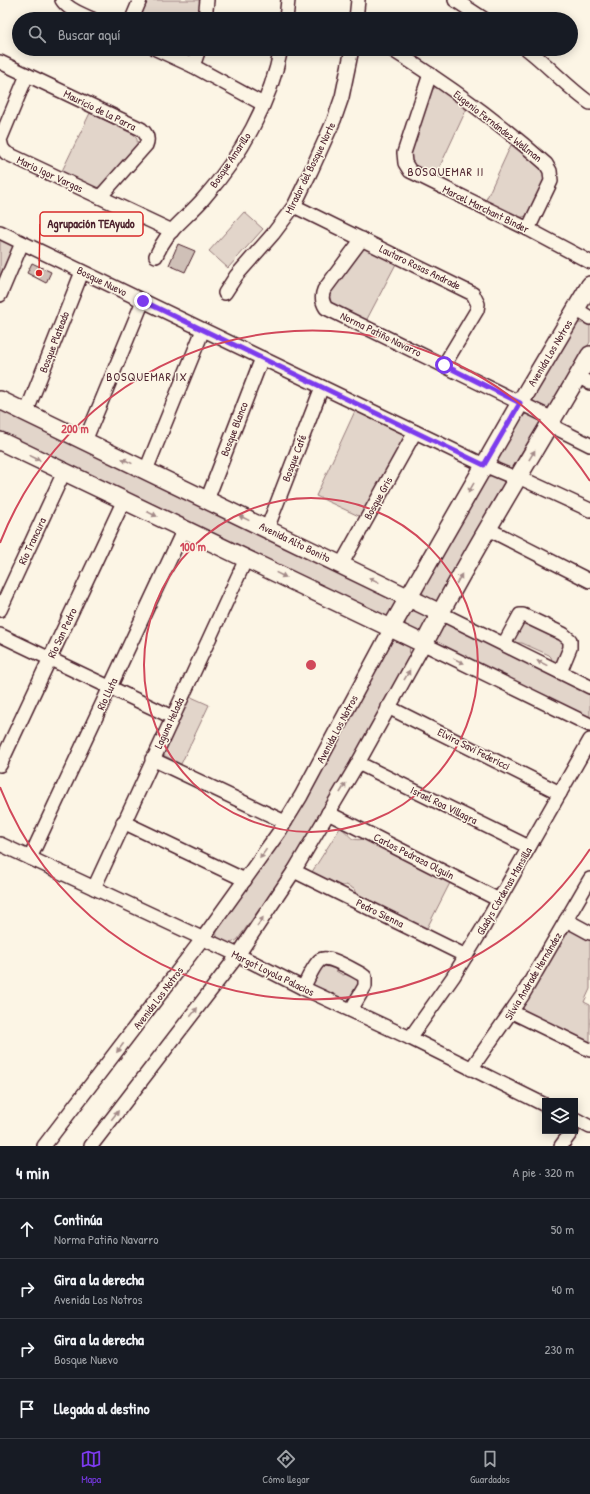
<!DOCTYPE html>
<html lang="es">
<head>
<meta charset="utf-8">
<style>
  :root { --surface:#171b24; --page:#20242c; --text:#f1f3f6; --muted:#9ea1a6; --line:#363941; --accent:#7c3aed }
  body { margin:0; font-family:"Patrick Hand",sans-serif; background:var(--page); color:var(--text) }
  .controls { position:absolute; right:12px; bottom:12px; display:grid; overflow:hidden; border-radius:0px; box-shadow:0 2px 10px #0003 }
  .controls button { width:36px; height:36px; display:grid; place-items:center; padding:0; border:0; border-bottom:1px solid var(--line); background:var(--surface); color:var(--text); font:20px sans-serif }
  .stop { position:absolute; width:12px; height:12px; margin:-9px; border:3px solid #7c3aed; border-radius:50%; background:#fff }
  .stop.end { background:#7c3aed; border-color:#fff; box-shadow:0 1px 4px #0008 }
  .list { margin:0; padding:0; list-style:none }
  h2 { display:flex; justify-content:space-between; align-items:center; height:52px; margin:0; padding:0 16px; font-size:17px }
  h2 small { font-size:13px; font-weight:400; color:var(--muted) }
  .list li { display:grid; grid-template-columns:26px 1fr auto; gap:12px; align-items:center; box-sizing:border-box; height:60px; padding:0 16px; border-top:1px solid var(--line) }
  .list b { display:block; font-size:15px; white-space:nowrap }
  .list p { margin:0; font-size:13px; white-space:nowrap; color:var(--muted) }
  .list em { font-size:13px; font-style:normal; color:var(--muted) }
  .icon { flex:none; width:22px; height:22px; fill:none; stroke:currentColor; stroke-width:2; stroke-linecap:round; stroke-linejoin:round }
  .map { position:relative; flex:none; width:590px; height:1146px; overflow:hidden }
  .search { position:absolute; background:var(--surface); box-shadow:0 2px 10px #0003; left:12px; right:12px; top:12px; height:44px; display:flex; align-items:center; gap:10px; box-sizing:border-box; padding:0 14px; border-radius:22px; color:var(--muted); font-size:15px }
  .sheet { height:292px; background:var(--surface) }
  nav { display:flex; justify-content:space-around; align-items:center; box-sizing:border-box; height:56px; border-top:1px solid var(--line); background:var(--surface); font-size:11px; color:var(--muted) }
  nav a { display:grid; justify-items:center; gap:2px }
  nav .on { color:var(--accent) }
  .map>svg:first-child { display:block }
  .green { fill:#e2d5ca; stroke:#967a7a }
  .building { fill:#cfc0b7; stroke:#4a1f2b }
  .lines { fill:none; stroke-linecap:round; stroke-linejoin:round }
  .minor-casing { stroke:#4a1f2b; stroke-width:16 }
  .tertiary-casing { stroke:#4a1f2b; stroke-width:20 }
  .minor { stroke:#fcf5e5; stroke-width:13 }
  .tertiary { stroke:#fcf5e5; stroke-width:17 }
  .oneway { fill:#a38a88 }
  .route { stroke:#7c3aed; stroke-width:5 }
  .ring { fill:none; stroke:#d1495b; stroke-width:2 }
  .labels { text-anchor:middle; stroke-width:3; stroke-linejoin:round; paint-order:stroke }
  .street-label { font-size:11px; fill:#4a1f2b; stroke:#fcf5e5 }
  .neighbourhood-label { font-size:12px; letter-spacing:1px; fill:#4a1f2b; stroke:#fcf5e5 }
  .centre { fill:#d1495b; stroke:#fcf5e5; stroke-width:2 }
  .ring-label { font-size:12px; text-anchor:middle; font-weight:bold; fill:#d1495b; stroke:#fcf5e5; stroke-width:3; stroke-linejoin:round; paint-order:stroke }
  .leader { fill:none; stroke:#d62828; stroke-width:1.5 }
  .callout-dot { fill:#d62828; stroke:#fcf5e5; stroke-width:1.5 }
  .callout { fill:#fcf5e5; stroke:#d62828; stroke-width:1.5 }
  .callout-label { font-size:12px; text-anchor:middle; font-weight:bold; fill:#4a1f2b }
</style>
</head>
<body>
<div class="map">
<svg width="590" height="1146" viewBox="0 0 590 1146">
  <rect width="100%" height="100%" fill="#fcf5e5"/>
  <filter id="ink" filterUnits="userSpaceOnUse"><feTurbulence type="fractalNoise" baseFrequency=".025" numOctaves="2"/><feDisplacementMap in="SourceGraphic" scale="8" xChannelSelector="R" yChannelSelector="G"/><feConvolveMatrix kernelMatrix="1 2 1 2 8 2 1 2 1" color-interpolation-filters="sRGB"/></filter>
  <g filter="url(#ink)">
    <g class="green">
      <polygon points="144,0 202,0 199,19 136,19"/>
      <polygon points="438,87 467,108 435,177 412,166 410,157 431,92 434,88"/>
      <path d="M90 113 133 134C137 137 138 141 137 146L100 187 94 188 61 173Z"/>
      <polygon points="511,145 544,171 545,182 526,216 519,218 485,202"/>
      <polygon points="244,212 263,229 228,268 209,251"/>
      <polygon points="0,239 17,247 0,280"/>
      <polygon points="364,248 397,262 366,321 332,304 329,295"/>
      <path d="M577 323H584L590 326V342L554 405 545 408C538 405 532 404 533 395Z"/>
      <polygon points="0,407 397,601 392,615 387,617 383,616 0,433"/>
      <polygon points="355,411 405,435 407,440 363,518 316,496"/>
      <path d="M526 414C534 415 540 418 540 426L516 468 509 470 499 464 498 457 521 418Z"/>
      <polygon points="492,475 500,477 505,483 438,601 434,602 425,598 422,591 423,587 485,478"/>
      <circle cx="416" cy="621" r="11"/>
      <polygon points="518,620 567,640 559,665 552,662 551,657 549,655 522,643 511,643"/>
      <polygon points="443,622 447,622 590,691 590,717 439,645 435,640"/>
      <path d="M395 639 410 646 409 656 343 779 300 852 238 939C230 947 214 943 217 930L284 837 390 643Z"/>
      <polygon points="189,696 209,705 181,764 163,755 162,754"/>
      <path d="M340 828C352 834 347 842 365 839L451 881 425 932 357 897 354 889 346 885 337 888 310 875Z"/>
      <polygon points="574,930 590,937 590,989 584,1002 590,1005 590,1044 526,1012 523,1008 524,1003 564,936 569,931"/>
      <polygon points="332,963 336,971 343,975 351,973 362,979 350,1003 310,983 322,964"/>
    </g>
    <g class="building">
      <polygon points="178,244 195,251 185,272 169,265"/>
      <polygon points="32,263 51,272 46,283 27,273"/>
    </g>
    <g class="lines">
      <defs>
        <g id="minor">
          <path d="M62 0C68 10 82 14 92 19"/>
          <polyline points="455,0 484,19"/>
          <polyline points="132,19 140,0"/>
          <polyline points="205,19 207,0"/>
          <polyline points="286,19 288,0"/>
          <polyline points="356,19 358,0"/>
          <polyline points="156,49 193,66 263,104"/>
          <path d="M391 49C445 83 498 121 546 164L550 171 551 181 528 229"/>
          <path d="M527 49C549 66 567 87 590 103"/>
          <path d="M0 62 141 129C147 134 149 138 146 145L100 197"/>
          <polyline points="193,66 199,49"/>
          <polyline points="430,74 404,153 405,163 410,171 528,229 590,262"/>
          <polyline points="27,75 0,140 2,148 6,153 172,231"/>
          <polyline points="294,206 473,294 478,304 477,310 444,365"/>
          <polyline points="0,232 484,465 513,477 525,480 590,510"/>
          <path d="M362 239 324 290C321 297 322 302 326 308L553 419"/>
          <path d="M156 256C159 249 163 242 168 235 179 222 193 211 204 198 241 156 270 104 281 49"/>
          <polyline points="225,293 236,276 273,234 294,206 311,171 334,120 342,97 352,49"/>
          <polyline points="0,295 22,243"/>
          <polyline points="576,309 590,318"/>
          <polyline points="578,376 590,383"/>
          <polyline points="26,413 82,272"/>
          <polyline points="550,425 590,445"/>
          <polyline points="85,441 143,301"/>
          <polyline points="146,470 203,330"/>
          <polyline points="207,500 262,358"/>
          <polyline points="267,529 322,387"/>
          <polyline points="488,529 590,581"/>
          <polyline points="341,565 415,432"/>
          <polyline points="0,610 64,472"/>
          <polyline points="440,613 590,687"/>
          <polyline points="0,635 172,717"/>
          <polyline points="504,644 520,615 523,615 563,634 570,640 570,648 560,672"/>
          <polyline points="388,707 560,793"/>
          <polyline points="152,759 285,822"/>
          <polyline points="358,763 529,847"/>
          <polyline points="0,765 124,500"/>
          <polyline points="328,813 499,900"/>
          <polyline points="123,822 245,880"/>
          <polyline points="0,844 238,955 303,988 410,1038 545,1105"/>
          <polyline points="30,858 184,529"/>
          <polyline points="294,871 466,956"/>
          <polyline points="94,888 246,559"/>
          <polyline points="566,920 590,933"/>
          <path d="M303 988C307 981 314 964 320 960 328 954 353 970 361 974L365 977V986L351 1010"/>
          <polyline points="512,1012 590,1050"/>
          <polyline points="410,1038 453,977 483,928 590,740"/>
          <polyline points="471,1069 522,996 590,879"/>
          <polyline points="575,1119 590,1127"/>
          <polyline points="44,1146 203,938 279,832 301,796 391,628"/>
          <polyline points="91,1146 238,955 294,871 358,763 424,644 590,725"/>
          <polyline points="561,1146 572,1131"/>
        </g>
        <g id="tertiary">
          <polyline points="0,400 440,613"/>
          <path d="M0 441 424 644C475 545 535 451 590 355"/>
          <polyline points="391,628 520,403 590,285"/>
        </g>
      </defs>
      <use href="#minor" class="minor-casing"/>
      <use href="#tertiary" class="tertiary-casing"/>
      <use href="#minor" class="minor"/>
      <use href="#tertiary" class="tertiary"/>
    </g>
    <defs><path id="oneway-solid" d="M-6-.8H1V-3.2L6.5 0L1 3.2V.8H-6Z"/></defs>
    <g class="oneway">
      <use href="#oneway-solid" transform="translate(532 455) rotate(-59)"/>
      <use href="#oneway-solid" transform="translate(35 458) rotate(26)"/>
      <use href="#oneway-solid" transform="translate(127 461) rotate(-154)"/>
      <use href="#oneway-solid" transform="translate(471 488) rotate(120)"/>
      <use href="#oneway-solid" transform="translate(152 514) rotate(26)"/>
      <use href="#oneway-solid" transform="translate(244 518) rotate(-154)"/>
      <use href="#oneway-solid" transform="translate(281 575) rotate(26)"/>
      <use href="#oneway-solid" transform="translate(459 579) rotate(-60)"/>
      <use href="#oneway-solid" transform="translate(374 580) rotate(-154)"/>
      <use href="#oneway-solid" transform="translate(459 661) rotate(26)"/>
      <use href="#oneway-solid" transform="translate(542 663) rotate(-154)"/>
      <use href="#oneway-solid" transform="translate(407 675) rotate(-60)"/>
      <use href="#oneway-solid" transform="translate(343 788) rotate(-59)"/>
      <use href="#oneway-solid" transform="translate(263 854) rotate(126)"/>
      <use href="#oneway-solid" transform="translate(260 922) rotate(-56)"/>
      <use href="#oneway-solid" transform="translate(194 1012) rotate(-52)"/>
      <use href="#oneway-solid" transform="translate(120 1048) rotate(127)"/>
      <use href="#oneway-solid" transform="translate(115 1115) rotate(-52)"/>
    </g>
  </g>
  <g class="lines" filter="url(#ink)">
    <polyline class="route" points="143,301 484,465 520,403 444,365"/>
  </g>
  <g class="ring">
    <circle cx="311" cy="665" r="167"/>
    <path d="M590 849A334 334 0 0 1 0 787M0 543A334 334 0 0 1 590 481"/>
  </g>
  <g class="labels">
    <g class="street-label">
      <text transform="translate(100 110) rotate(26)" y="4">Mauricio de la Parra</text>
      <text transform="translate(498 126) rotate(38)" y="4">Eugenio Fernández Wellman</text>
      <text transform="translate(230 160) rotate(-56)" y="4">Bosque Amarillo</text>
      <text transform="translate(310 168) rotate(-64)" y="4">Mirador del Bosque Norte</text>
      <text transform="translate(50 174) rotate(25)" y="4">Mario Igor Vargas</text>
      <text transform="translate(486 209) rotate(26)" y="4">Marcel Marchant Binder</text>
      <text transform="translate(420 267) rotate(26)" y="4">Lautaro Rosas Andrade</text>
      <text transform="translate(102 281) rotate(26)" y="4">Bosque Nuevo</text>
      <text transform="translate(381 334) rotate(26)" y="4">Norma Patiño Navarro</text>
      <text transform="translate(54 342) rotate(-69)" y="4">Bosque Plateado</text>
      <text transform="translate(550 353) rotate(-59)" y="4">Avenida Los Notros</text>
      <text transform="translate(234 429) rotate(-69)" y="4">Bosque Blanco</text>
      <text transform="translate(294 458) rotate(-69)" y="4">Bosque Café</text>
      <text transform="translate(378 498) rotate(-61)" y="4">Bosque Gris</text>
      <text transform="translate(32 541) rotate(-65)" y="4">Río Trancura</text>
      <text transform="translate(295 542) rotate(26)" y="4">Avenida Alto Bonito</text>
      <text transform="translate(62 633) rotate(-65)" y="4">Río San Pedro</text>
      <text transform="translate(107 694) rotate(-65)" y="4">Río Lluta</text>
      <text transform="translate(169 723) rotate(-65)" y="4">Laguna Helada</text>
      <text transform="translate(337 729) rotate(-62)" y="4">Avenida Los Notros</text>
      <text transform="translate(474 749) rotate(27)" y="4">Elvira Savi Federicci</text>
      <text transform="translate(444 805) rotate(26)" y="4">Israel Roa Villagra</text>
      <text transform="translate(414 856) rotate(27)" y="4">Carlos Pedraza Olguín</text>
      <text transform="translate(504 891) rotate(-60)" y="4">Gladys Cárdenas Mansilla</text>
      <text transform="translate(380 913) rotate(26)" y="4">Pedro Sienna</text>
      <text transform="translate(273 973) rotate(26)" y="4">Margot Loyola Palacios</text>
      <text transform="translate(533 976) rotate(-59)" y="4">Silvia Andrade Hernández</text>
      <text transform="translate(158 998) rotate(-53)" y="4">Avenida Los Notros</text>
    </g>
    <g class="neighbourhood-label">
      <text x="446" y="176">BOSQUEMAR II</text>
      <text x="147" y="381">BOSQUEMAR IX</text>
    </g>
  </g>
  <circle cx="311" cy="665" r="6" class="centre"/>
  <g class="ring-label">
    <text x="75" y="433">200 m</text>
    <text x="193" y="551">100 m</text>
  </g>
  <path class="leader" d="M39 273L40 224"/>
  <circle class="callout-dot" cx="39" cy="273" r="4"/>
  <rect class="callout" x="40" y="212" width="103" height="24" rx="4"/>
  <g class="callout-label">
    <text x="91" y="228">Agrupación TEAyudo</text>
  </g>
</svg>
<div class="controls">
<button><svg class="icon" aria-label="layers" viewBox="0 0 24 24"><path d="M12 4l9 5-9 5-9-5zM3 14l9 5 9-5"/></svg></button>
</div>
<div class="stop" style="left:444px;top:365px"></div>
<div class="stop end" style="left:143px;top:301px"></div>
<div class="search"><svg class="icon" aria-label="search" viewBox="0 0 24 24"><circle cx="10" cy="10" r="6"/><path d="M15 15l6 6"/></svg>Buscar aquí</div>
</div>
<section class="sheet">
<h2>4 min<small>A pie · 320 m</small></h2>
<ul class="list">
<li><svg class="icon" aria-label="ahead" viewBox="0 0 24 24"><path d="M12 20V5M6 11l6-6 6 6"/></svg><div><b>Continúa</b><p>Norma Patiño Navarro</p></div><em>50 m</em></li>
<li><svg class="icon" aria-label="right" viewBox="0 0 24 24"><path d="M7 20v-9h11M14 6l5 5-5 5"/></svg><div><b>Gira a la derecha</b><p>Avenida Los Notros</p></div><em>40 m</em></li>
<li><svg class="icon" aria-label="right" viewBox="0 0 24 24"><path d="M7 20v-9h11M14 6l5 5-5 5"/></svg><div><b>Gira a la derecha</b><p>Bosque Nuevo</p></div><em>230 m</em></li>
<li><svg class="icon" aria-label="arrive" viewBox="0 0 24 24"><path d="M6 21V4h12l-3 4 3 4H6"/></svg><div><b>Llegada al destino</b></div></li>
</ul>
</section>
<nav>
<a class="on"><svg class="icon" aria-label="map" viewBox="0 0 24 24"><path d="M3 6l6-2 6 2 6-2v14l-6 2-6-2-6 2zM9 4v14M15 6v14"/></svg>Mapa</a>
<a><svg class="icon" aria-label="directions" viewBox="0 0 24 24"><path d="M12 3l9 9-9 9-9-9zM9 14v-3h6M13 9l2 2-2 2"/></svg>Cómo llegar</a>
<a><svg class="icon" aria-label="saved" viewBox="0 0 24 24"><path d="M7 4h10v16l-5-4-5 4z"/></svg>Guardados</a>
</nav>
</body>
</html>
